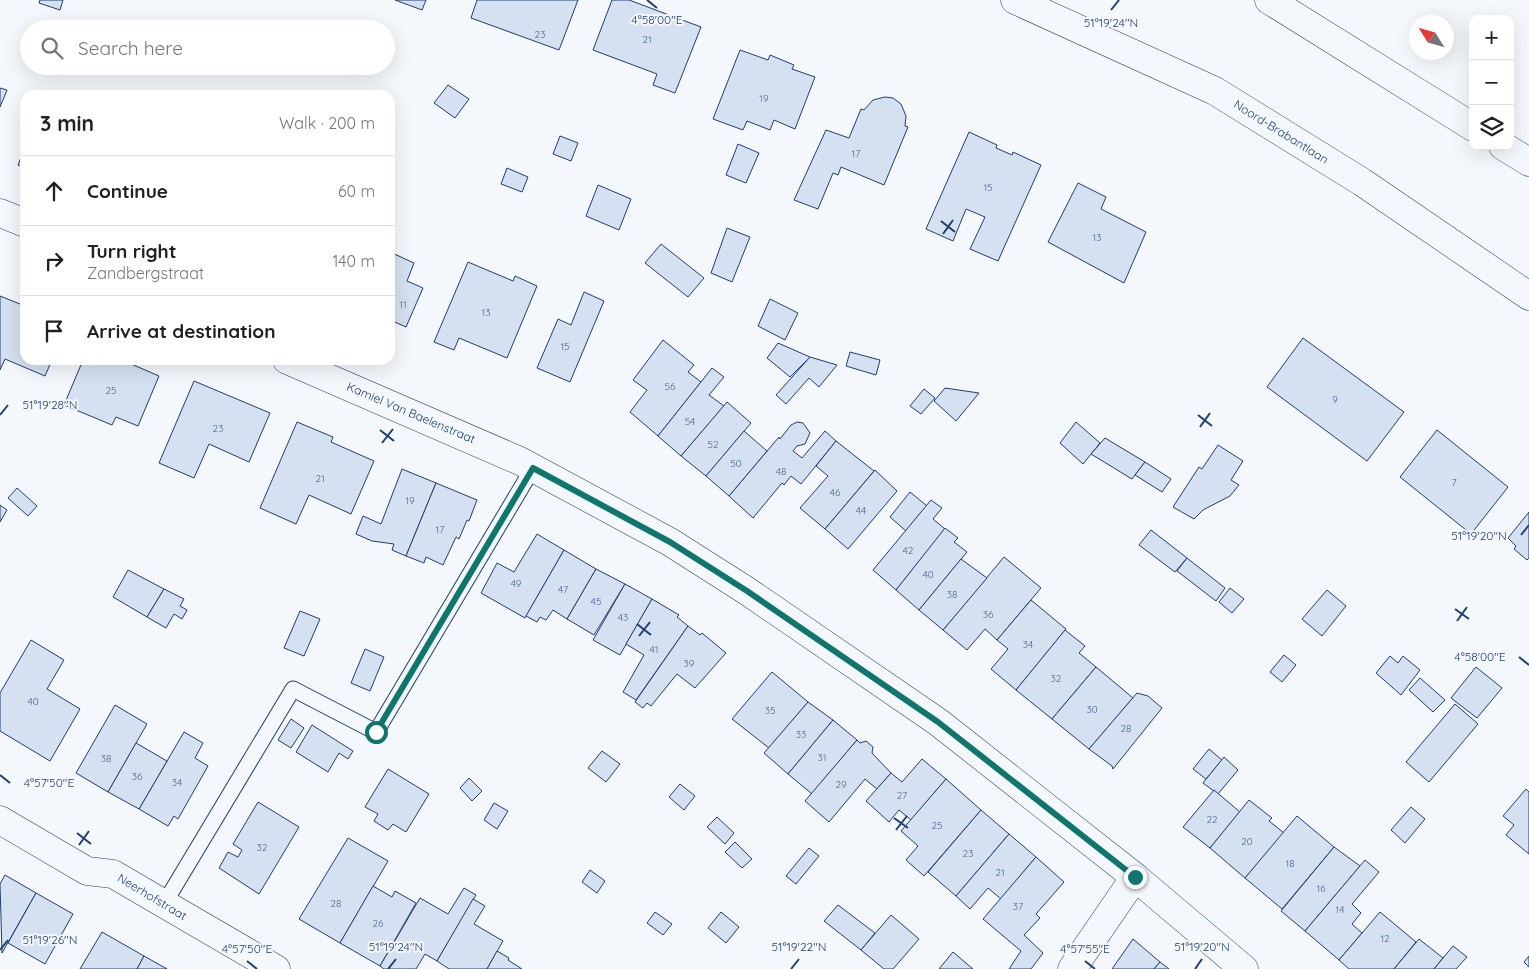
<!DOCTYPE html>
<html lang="en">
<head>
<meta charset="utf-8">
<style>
  :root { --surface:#fff; --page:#f6f6f6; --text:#202124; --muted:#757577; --line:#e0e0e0 }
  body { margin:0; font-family:Quicksand,sans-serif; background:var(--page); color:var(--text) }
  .controls { position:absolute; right:15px; top:15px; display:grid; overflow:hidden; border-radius:10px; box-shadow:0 5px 20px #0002 }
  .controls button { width:45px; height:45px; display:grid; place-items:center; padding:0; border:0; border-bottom:1px solid var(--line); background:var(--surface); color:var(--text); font:25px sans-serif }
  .compass { position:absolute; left:1409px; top:15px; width:45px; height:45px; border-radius:50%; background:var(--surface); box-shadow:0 5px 20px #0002; rotate:307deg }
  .stop { position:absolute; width:15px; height:15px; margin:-11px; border:4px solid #0f766e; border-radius:50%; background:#fff }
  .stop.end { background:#0f766e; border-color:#fff; box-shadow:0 1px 5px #0008 }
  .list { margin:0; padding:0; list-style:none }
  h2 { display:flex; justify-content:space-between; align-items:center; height:65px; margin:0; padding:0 20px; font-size:21px }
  h2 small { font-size:16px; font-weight:400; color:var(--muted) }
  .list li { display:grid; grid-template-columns:32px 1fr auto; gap:15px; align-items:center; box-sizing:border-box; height:70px; padding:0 20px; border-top:1px solid var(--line) }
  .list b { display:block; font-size:19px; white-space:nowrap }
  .list p { margin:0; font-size:16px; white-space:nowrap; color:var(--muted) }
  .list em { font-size:16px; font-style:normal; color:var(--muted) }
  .icon { flex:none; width:28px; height:28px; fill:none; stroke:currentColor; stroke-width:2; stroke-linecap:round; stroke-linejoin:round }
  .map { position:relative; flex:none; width:1529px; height:969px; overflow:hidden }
  .search { position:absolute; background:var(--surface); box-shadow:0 5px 20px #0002; left:20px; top:20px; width:375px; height:55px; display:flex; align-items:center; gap:12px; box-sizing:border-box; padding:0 18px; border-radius:28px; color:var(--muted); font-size:19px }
  .panel { position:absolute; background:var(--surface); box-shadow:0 5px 20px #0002; left:20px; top:90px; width:375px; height:275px; border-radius:15px }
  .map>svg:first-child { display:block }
  .building { fill:#d5e0f0; stroke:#1d3f73 }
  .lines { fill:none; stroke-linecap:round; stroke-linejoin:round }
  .lane-casing { stroke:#1d3f73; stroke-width:17 }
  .street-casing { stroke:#1d3f73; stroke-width:29 }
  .primary-casing { stroke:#1d3f73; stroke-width:29 }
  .lane { stroke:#f4f7fb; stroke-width:15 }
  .street { stroke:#f4f7fb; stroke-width:28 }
  .primary { stroke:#f4f7fb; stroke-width:28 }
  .route { stroke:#0f766e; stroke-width:6 }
  .ticks { fill:none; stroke:#1d3f73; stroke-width:2 }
  .labels { text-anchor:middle; stroke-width:4; stroke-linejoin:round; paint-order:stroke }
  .number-label { font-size:10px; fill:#4b6792 }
  .street-label { font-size:12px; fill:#1d3f73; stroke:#f4f7fb }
  .ticks-label { font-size:12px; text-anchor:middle; fill:#1d3f73; stroke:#f4f7fb; stroke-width:4; stroke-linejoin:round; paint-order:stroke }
</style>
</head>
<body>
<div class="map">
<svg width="1529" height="969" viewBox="0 0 1529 969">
  <rect width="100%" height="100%" fill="#f4f7fb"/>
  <g class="building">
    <polygon points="40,0 63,0 60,10 39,3"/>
    <polygon points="395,0 426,0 422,10"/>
    <polygon points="477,0 578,0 559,50 471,18"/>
    <polygon points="612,0 629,0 701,27 675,93 653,85 657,74 593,50"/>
    <polygon points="139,23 152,29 131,29 133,25 138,28"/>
    <polygon points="740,50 768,60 770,55 794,65 792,69 815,77 795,129 774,120 770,130 747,121 743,130 713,119"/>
    <polygon points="448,85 469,99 455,118 434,103"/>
    <polygon points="0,88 7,90 0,107"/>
    <polygon points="885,97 893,98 901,104 906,116 905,126 908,127 884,185 841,167 838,175 833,173 818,209 794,200 826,130 849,138 861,109 864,110 873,100"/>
    <polygon points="969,132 997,145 996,148 1012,155 1013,152 1041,165 998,261 970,249 985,217 966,209 953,241 926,229"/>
    <polygon points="560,136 578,143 571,161 553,154"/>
    <polygon points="738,144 759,153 746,183 726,175"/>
    <polygon points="25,147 25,168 18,165"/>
    <polygon points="507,168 528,177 522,192 501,184"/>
    <polygon points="1078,183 1106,197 1101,209 1146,232 1124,283 1048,242"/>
    <polygon points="598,185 631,199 619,230 586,216"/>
    <polygon points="727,228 750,237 732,282 711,273"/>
    <polygon points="661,244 704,278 688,297 645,263"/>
    <polygon points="390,252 414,263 407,281 423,288 406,327 390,320"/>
    <polygon points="468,262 513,281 515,276 537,286 507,358 459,338 454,350 434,342"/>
    <polygon points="584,292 604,301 570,382 537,368 558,319 571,325"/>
    <polygon points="0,296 25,306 25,360 52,360 45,376 5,359 0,370"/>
    <polygon points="770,299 798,313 785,340 758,326"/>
    <polygon points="1303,338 1404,412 1367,461 1267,387"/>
    <polygon points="663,340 694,365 688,372 701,382 658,436 630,412 647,390 633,380"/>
    <polygon points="778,343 810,357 790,377 767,358"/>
    <polygon points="850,352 880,360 876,375 846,366"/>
    <polygon points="810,357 837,365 819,387 809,378 786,404 776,395"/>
    <polygon points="83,360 122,360 159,376 138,426 116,417 112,425 64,405"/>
    <polygon points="712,368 724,377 709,395 724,406 681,456 658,436"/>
    <polygon points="194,381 270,413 249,462 209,444 194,478 159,463"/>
    <polygon points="945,388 979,393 956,421 934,401"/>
    <polygon points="924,389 935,398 921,414 910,406"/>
    <polygon points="727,402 751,423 706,476 681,456"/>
    <polygon points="297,422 333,437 331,442 374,461 351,514 309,495 296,524 260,508"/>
    <polygon points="797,422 803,423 810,433 805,444 797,446 793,451 802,458 825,431 836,441 801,484 791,476 784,485 782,483 753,518 729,496 779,437 780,439 791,425"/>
    <polygon points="1076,422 1100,443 1083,464 1060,443"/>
    <polygon points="1437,430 1508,487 1471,534 1400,477"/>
    <polygon points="744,431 767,451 729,496 706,476"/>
    <polygon points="1105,438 1145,462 1132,479 1091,454"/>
    <polygon points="836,441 874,471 825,529 800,508 828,476 816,466"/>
    <polygon points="1218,445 1243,461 1231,480 1239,485 1230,496 1203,510 1194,519 1173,507 1199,467 1202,469"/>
    <polygon points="1145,462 1171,479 1162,492 1135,475"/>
    <polygon points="402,469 436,483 406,556 392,550 394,544 372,541 356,534 363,516 381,524"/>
    <polygon points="875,470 897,491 848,549 825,529"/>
    <polygon points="436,483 477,500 469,521 467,520 459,539 456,537 443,565 426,557 424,563 406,556"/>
    <polygon points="17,488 37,506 28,516 8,498"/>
    <polygon points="910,492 927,506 906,531 890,517"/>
    <polygon points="931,500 942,508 933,519 945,529 896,590 873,570"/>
    <polygon points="0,505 7,510 0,522"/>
    <polygon points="1529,512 1529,558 1527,560 1514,549 1516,546 1508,538"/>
    <polygon points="945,528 958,538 954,542 967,552 919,610 896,590"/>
    <polygon points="1151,530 1187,558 1175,572 1139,545"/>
    <polygon points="537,534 564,550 525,618 481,593 497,563 514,572"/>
    <polygon points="564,550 596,569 567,619 553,610 546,620 540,617 537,622 526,616"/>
    <polygon points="1004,557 1041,588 997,640 985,629 967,650 943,630"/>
    <polygon points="1187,558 1225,588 1216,601 1177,571"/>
    <polygon points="961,559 987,578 943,630 919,610"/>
    <polygon points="596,569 625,584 594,635 567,619"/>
    <polygon points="128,570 164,589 147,617 113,597"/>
    <polygon points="625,584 652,599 620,655 593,640"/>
    <polygon points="1230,588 1244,599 1232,613 1219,602"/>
    <polygon points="164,589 184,599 180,606 187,610 182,619 174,614 166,628 147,617"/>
    <polygon points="1327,590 1346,606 1322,636 1302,619"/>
    <polygon points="652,599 679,615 677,617 688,626 636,700 623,692 644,655 626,644"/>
    <polygon points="1031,600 1066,629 1016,690 991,669 1008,649 997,640"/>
    <polygon points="300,611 320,619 304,656 284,648"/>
    <polygon points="688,626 700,635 702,633 726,653 695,688 677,674 651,706 647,703 643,708 635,702"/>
    <polygon points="1065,630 1085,646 1079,653 1096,667 1052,719 1016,690"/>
    <polygon points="31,640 64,660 47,689 80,709 50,761 0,731 0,693"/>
    <polygon points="365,649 384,657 370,691 351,683"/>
    <polygon points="1284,655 1296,665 1282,682 1270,672"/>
    <polygon points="1390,656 1398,663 1403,656 1420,670 1401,695 1376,673"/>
    <polygon points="1096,667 1133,698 1089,749 1052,719"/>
    <polygon points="1476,667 1502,688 1477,718 1451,698"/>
    <polygon points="772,672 808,702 769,748 732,719"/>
    <polygon points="1420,678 1445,700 1433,712 1409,690"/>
    <polygon points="1137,693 1148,696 1162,708 1113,769 1112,766 1089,749"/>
    <polygon points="808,702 833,720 788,774 764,753"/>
    <polygon points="1455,704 1478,724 1429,782 1406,762"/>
    <polygon points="115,705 147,724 108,792 76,773"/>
    <polygon points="291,719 304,728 291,748 278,740"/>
    <polygon points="833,720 857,740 812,794 788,774"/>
    <polygon points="312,725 353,751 348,759 339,753 328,772 296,752"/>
    <polygon points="184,732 203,743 195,758 208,766 178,819 174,816 168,826 139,809"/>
    <polygon points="857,740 860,743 866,741 873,747 872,753 891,773 877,789 865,779 829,822 805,801"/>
    <polygon points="136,743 167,761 139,809 108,792"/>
    <polygon points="1209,749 1222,760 1206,779 1193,769"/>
    <polygon points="602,751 620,764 606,782 588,768"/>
    <polygon points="1224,757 1238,770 1218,794 1203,783"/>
    <polygon points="922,759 946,779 911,820 899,810 889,822 866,801 891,773 902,782"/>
    <polygon points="388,769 429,794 406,832 393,824 388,830 374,821 378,814 365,807"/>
    <polygon points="469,778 482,791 472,801 460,788"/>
    <polygon points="946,779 981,810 924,876 906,860 918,846 901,831"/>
    <polygon points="680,784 695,796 684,810 669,797"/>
    <polygon points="1526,789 1529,792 1529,854 1506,835 1514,825 1503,816"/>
    <polygon points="1214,790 1240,812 1210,848 1183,827"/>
    <polygon points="1249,800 1272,818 1269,821 1284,833 1245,878 1210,848"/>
    <polygon points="258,802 299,827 259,894 219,868 228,852 238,857 242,850 233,844"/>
    <polygon points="494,803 508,811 497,829 484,820"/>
    <polygon points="1411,807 1425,819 1405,843 1391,830"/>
    <polygon points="981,810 1009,834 956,896 928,872"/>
    <polygon points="1297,816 1334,847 1282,909 1245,878"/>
    <polygon points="717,817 734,833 725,844 707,827"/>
    <polygon points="1009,834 1036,857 1001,899 988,888 970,909 956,896"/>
    <polygon points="348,838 388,861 340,943 299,919"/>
    <polygon points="735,842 752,859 742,868 725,852"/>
    <polygon points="1334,847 1360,866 1305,931 1281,911"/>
    <polygon points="809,848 819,856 796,884 786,876"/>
    <polygon points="1036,857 1064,882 1036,914 1040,918 1024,935 1043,953 1031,969 1009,969 1021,951 983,919"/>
    <polygon points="1365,860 1379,872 1352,904 1361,913 1352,924 1362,933 1339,960 1305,931"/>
    <polygon points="590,870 605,881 597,893 582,882"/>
    <polygon points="5,875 36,893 2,953 0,884"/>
    <polygon points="373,886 392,897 395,891 416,903 380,966 340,943"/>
    <polygon points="464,888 476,895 437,961 425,954 416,969 384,969 380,966 420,898 448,914"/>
    <polygon points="36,893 73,914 45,964 8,943"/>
    <polygon points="473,899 485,906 474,924 503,941 487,969 449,969 437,961"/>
    <polygon points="838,905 875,933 861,950 824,921"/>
    <polygon points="655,912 672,924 663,935 647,923"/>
    <polygon points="721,912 739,927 726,943 708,928"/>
    <polygon points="1380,912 1416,942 1394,969 1349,969 1339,960"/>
    <polygon points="891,915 919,939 893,969 884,969 861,950"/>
    <polygon points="102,932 144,956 137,969 80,969"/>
    <polygon points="1133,939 1160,962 1154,969 1112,969"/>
    <polygon points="1419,939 1443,958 1434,969 1394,969"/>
    <polygon points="1453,946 1467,957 1456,969 1434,969"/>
    <polygon points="497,951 509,958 508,960 522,969 487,969"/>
    <polygon points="953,952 973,969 939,969"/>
    <polygon points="144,956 167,969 137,969"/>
    <polygon points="1529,956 1529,967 1524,962"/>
    <polygon points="1160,962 1169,969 1154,969"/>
  </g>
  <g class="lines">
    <defs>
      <polyline id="lane" points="164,904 293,689 376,732 533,468"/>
      <g id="street">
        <polyline points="0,213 25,223"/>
        <polyline points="287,360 520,461 670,542 747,591 938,722 1135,877 1244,969"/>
        <polyline points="0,820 87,871 113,874 276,969"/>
        <polyline points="1072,969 1135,877"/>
      </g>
      <g id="primary">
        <polyline points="1015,0 1215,91 1362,182 1529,296"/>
        <polyline points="1269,0 1473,127"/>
        <polyline points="1503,146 1529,162"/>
      </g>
    </defs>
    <use href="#lane" class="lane-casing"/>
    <use href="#street" class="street-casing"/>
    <use href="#primary" class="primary-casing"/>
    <use href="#lane" class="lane"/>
    <use href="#street" class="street"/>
    <use href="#primary" class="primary"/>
  </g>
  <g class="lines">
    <polyline class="route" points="376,732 533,468 670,542 747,591 938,722 1135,877"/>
  </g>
  <path class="ticks" d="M647 0 657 8M1111 10 1119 0M941 221 955 232M943 234 953 220M0 415 8 405M1198 415 1212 426M1200 427 1210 413M380 430 394 441M382 443 393 429M1521 535 1529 525M1455 609 1469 619M1457 621 1467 607M637 624 651 635M639 636 650 622M1519 657 1529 665M0 775 10 783M894 818 908 828M896 830 907 816M77 833 91 844M79 845 89 831M0 950 8 940M247 961 257 969M1085 961 1095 969M388 969 396 959M791 969 799 959M1195 969 1202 959"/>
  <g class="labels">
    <g class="number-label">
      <text x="540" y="38">23</text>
      <text x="647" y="43">21</text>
      <text x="764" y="102">19</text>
      <text x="856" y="157">17</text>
      <text x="988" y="191">15</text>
      <text x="1097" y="241">13</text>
      <text x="403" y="308">11</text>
      <text x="486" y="316">13</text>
      <text x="565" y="350">15</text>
      <text x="670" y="390">56</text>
      <text x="111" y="394">25</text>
      <text x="1335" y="403">9</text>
      <text x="690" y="425">54</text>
      <text x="218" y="432">23</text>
      <text x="713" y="448">52</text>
      <text x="736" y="467">50</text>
      <text x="781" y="475">48</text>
      <text x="320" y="482">21</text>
      <text x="1454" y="486">7</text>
      <text x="835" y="496">46</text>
      <text x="410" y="504">19</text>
      <text x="861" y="514">44</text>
      <text x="440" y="533">17</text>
      <text x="908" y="554">42</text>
      <text x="928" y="578">40</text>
      <text x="516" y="587">49</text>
      <text x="563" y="593">47</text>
      <text x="952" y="598">38</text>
      <text x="596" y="605">45</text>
      <text x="988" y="618">36</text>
      <text x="623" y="621">43</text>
      <text x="1028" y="648">34</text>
      <text x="654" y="653">41</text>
      <text x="689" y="667">39</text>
      <text x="1056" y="682">32</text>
      <text x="33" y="705">40</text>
      <text x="1092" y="713">30</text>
      <text x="770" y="714">35</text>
      <text x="1126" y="732">28</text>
      <text x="801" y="738">33</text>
      <text x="822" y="761">31</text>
      <text x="106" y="762">38</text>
      <text x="137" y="780">36</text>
      <text x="177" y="786">34</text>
      <text x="841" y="788">29</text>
      <text x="902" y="799">27</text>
      <text x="1212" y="823">22</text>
      <text x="937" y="829">25</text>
      <text x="1247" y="845">20</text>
      <text x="262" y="851">32</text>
      <text x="968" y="857">23</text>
      <text x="1290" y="867">18</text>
      <text x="1000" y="876">21</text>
      <text x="1321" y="892">16</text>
      <text x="336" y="907">28</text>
      <text x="1018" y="910">37</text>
      <text x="1340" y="913">14</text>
      <text x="378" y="927">26</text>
      <text x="1385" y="942">12</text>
    </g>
    <g class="street-label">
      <text transform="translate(1281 132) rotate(32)" y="4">Noord-Brabantlaan</text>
      <text transform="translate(411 413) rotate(23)" y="4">Kamiel Van Baelenstraat</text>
      <text transform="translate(152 897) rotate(31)" y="4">Neerhofstraat</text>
    </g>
  </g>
  <g class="ticks-label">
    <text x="657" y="24">4°58'00"E</text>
    <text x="1111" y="27">51°19'24"N</text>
    <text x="50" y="409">51°19'28"N</text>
    <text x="1479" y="540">51°19'20"N</text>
    <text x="1480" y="661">4°58'00"E</text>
    <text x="49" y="787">4°57'50"E</text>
    <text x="50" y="944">51°19'26"N</text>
    <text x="396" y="951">51°19'24"N</text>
    <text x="799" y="951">51°19'22"N</text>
    <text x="1202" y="951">51°19'20"N</text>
    <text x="247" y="953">4°57'50"E</text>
    <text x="1085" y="953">4°57'55"E</text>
  </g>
</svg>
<div class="controls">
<button>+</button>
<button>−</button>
<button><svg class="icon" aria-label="layers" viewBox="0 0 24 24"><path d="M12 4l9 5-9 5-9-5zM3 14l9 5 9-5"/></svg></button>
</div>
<svg class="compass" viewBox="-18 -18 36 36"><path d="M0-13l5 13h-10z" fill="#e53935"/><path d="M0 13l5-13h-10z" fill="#757577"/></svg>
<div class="stop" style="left:376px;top:732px"></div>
<div class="stop end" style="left:1135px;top:877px"></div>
<div class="search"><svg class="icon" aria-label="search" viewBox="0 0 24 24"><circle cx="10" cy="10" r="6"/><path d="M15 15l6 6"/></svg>Search here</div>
<section class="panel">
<h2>3 min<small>Walk · 200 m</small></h2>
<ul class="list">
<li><svg class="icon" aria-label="ahead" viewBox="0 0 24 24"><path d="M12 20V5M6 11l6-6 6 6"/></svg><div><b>Continue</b></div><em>60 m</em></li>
<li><svg class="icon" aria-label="right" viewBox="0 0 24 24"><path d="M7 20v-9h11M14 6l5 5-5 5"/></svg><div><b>Turn right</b><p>Zandbergstraat</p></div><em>140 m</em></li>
<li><svg class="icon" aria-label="arrive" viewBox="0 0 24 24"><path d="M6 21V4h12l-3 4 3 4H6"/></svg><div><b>Arrive at destination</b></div></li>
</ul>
</section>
</div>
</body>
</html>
